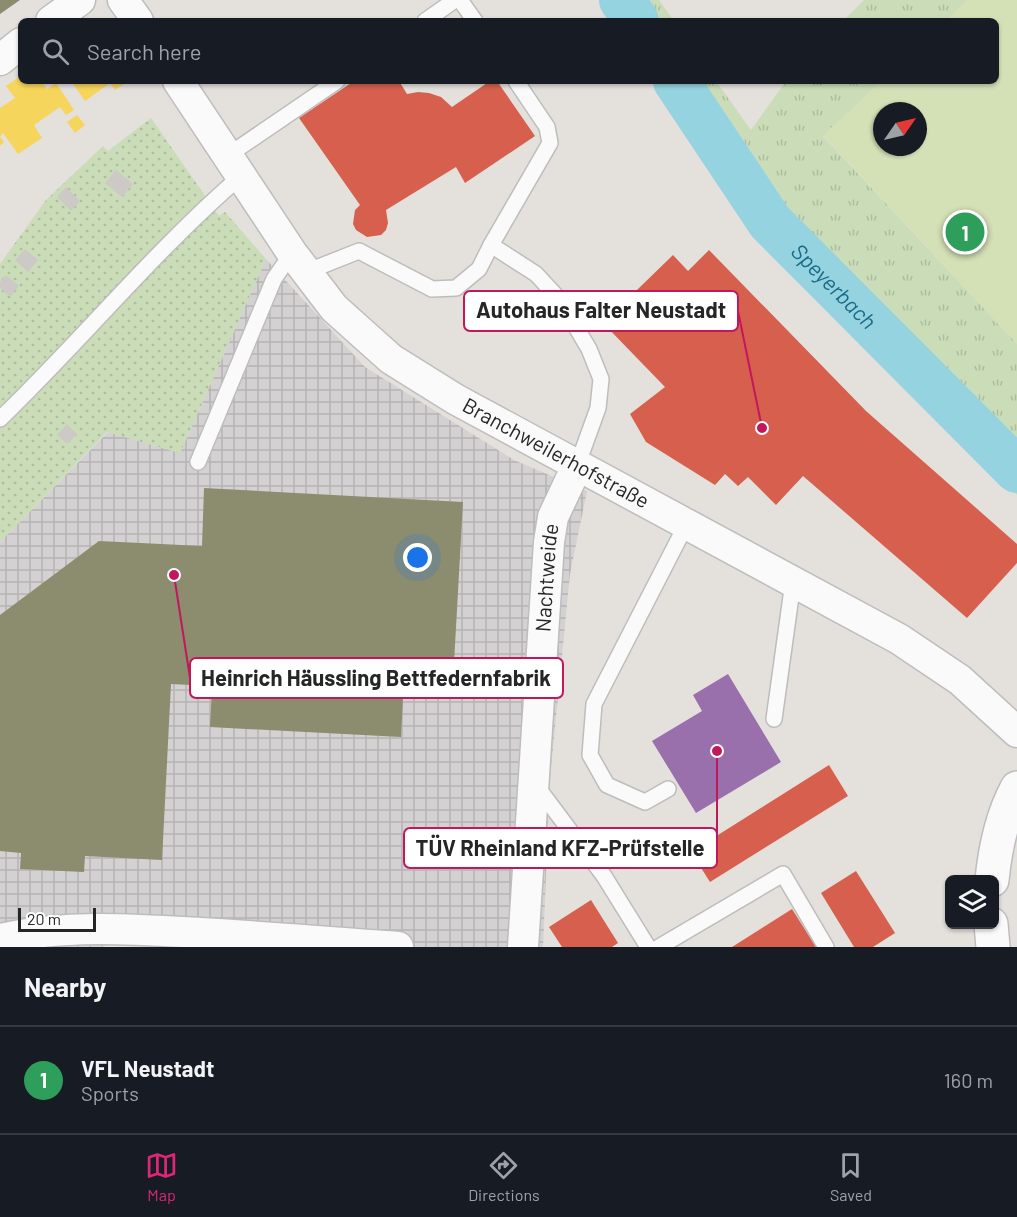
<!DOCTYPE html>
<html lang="en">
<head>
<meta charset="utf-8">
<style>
  :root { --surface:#171b24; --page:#242831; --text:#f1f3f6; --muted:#9ea1a6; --line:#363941; --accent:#db2777 }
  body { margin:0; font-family:Barlow,sans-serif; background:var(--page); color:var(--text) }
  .controls { position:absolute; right:18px; bottom:18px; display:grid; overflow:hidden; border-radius:9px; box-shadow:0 2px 4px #0004 }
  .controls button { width:54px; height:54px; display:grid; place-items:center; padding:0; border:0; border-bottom:2px solid var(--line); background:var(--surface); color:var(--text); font:30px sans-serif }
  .compass { position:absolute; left:873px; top:102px; width:54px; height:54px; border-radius:50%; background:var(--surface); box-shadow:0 2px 4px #0004; rotate:56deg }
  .scale { position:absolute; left:18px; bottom:15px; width:78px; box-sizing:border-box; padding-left:6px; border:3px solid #262626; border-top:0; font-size:16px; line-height:21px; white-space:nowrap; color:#262626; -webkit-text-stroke:4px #fff; paint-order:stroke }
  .you { position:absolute; left:418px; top:558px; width:21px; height:21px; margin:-15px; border:4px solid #fff; border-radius:50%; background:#1a73e8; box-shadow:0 0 0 9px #1a73e833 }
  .badge { display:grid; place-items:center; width:39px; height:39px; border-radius:50%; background:var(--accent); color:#fff; font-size:20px; font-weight:700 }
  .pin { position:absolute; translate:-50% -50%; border:3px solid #fff; box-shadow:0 2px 6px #0006 }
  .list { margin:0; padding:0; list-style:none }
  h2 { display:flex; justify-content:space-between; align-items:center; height:78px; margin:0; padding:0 24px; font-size:26px }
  h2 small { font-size:20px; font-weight:400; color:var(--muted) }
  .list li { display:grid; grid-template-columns:39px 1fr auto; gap:18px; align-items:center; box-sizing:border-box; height:108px; padding:0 24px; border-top:2px solid var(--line) }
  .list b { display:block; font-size:22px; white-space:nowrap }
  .list p { margin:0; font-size:20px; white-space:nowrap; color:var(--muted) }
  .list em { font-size:20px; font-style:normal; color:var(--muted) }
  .icon { flex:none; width:33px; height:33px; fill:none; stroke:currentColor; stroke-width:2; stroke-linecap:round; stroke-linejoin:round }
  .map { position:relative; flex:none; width:1017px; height:947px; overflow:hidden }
  .search { position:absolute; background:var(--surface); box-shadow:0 2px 4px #0004; left:18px; right:18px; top:18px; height:66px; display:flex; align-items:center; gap:15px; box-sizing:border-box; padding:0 21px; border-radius:9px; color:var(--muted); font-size:22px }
  .sheet { height:186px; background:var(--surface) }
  nav { display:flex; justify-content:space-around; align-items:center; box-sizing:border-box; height:84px; border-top:2px solid var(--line); background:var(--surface); font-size:16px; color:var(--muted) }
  nav a { display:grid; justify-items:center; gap:3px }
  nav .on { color:var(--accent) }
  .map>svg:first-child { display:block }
  .industrial { fill:url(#industrial-grid) }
  .grass { fill:url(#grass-tufts) }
  .garden { fill:url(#garden-dots) }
  .pitch { fill:#d4e0b6; fill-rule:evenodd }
  .homes { fill:#f6d55c }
  .shops { fill:#d6604d }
  .offices { fill:#9970ab }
  .industry { fill:#8c8c6e }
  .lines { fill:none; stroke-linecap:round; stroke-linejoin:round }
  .river { stroke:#96d3e0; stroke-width:46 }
  .building { fill:#ccc9c6 }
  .lane-casing { stroke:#bebdbd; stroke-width:18 }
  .street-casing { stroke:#bebdbd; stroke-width:33 }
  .secondary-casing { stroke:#bebdbd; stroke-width:36 }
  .lane { stroke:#fbfafa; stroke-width:15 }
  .street { stroke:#fbfafa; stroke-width:30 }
  .secondary { stroke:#fbfafa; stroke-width:33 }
  .labels { text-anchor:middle; stroke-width:6; stroke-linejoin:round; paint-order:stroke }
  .street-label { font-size:21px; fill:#262626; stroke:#fff }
  .water-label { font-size:22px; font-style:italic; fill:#1a6b87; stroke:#fff }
  .leader { fill:none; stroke:#c2185b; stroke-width:2 }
  .callout-dot { fill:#c2185b; stroke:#fff; stroke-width:2 }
  .callout { fill:#fff; stroke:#c2185b; stroke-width:2 }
  .callout-label { font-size:22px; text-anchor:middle; font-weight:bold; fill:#262626 }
</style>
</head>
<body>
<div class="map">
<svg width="1017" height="947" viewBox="0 0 1017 947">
  <defs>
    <pattern id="industrial-grid" width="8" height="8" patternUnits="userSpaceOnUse" patternTransform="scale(1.5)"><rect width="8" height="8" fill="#d4d1d3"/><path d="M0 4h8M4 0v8" fill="none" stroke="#b6b3b5"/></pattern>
    <pattern id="grass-tufts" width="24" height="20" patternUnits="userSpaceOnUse" patternTransform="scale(1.5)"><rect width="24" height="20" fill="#caddb8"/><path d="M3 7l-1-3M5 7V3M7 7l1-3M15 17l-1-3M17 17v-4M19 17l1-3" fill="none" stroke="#adbe9e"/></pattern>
    <pattern id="garden-dots" width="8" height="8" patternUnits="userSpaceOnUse" patternTransform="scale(1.5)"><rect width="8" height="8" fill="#caddb8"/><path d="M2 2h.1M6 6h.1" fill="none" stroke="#adbe9e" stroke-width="1.8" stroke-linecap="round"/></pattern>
  </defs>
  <rect width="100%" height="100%" fill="#e4e0dc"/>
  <polygon class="industrial" points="266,259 365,367 514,460 587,491 570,574 550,779 543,947 153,947 117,944 100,947 0,947 0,542 108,432 180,453"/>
  <g class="grass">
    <polygon points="601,0 659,0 674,21 616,21"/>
    <polygon points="864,0 968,0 946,21 843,21"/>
    <polygon points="658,81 716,81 751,130 786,81 882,81 823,136 1017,344 1017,495 755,221"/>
  </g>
  <polygon class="garden" points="151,118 219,216 225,212 266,259 180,453 107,432 0,542 0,264 46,200 103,146 108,151"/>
  <path class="pitch" d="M968 0H1017V344L823 135 882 81H996V21H946ZM882 111H918V147H882Z"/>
  <g class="homes">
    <polygon points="21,76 21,81 42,81 47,89 56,83 74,110 66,115 60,107 34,125 42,138 18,154 3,133 0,137 4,142 0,146 0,108 15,98 6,86"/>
    <polygon points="71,81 122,81 124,84 115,90 110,83 85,101"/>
    <polygon points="77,115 85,125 75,133 67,122"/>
  </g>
  <g class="shops">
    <polygon points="354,81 399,81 407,94 418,92 429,93 441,97 452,107 490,81 497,81 535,136 465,183 456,167 386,210 388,223 386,230 381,235 367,237 356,230 353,224 355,210 360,205 299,118"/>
    <polygon points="709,250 866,411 1017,544 1017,563 967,618 803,476 776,505 748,477 738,486 725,474 715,485 646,442 630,414 665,387 603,323 673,255 688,271"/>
    <polygon points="829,765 848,796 710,882 691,852"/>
    <polygon points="856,871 895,933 873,947 854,947 821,893"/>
    <polygon points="591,900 618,943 612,947 562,947 549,927"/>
    <polygon points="792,909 816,947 732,947"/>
  </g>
  <polygon class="offices" points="728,674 781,762 696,813 652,741 702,711 693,695"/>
  <g class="industry">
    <polygon points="0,0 20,0 0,14"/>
    <polygon points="204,488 463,502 454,663 405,660 401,737 210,727 212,686 171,684 162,860 85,856 84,872 20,869 21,853 0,851 0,615 99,541 202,546"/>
  </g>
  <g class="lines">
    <g class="river">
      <polyline points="622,0 636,21"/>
      <path id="s1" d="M676 81 770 222 1017 470"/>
    </g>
  </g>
  <g class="building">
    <polygon points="116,170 133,184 122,197 105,183"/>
    <polygon points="66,187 80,201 71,211 57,197"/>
    <polygon points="25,249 38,260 28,272 15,260"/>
    <polygon points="6,275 19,286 10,297 0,288 0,282"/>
    <polygon points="67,424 77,434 67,444 57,435"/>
  </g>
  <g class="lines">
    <defs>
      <g id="lane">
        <polyline points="460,0 475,21"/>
        <polyline points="425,21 455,0"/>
        <polyline points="227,156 337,81"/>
        <polyline points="491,245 536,274 560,300 589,349 601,379 598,408 577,466"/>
        <polyline points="306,272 359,251 432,289 456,288 479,269 491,245 550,143 547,127 516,81"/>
        <path d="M0 419C82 340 155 250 241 176"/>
        <polyline points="198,462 274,279 292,253"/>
        <polyline points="774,719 793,582"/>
        <polyline points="535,784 604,876 648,947"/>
        <polyline points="668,789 645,802 607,785 590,755 594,704 686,525"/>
        <polyline points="659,947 783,874 826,947"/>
      </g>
      <g id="street">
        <polyline points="123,0 138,21"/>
        <polyline points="51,21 80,0"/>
        <polyline points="0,60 21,43"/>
        <path id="s2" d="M178 81 292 253 334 308 391 359 455 399 899 639 960 680 1017 732"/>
        <path d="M0 939C67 924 134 929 201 933 267 937 332 942 398 947"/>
        <path id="s3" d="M523 947 549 542 553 517 577 466"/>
      </g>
      <g id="secondary">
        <path d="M992 880C995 849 1002 816 1017 788"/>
        <polyline points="991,924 993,947"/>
      </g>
    </defs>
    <use href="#lane" class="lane-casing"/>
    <use href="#street" class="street-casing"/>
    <use href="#secondary" class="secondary-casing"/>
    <use href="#lane" class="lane"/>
    <use href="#street" class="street"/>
    <use href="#secondary" class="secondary"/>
  </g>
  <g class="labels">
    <g class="street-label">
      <text dy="7" stroke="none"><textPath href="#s2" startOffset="542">Branchweilerhofstraße</textPath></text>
      <text dy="7" stroke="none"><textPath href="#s3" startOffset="370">Nachtweide</textPath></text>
    </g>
    <g class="water-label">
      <text dy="8" stroke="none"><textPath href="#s1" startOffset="260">Speyerbach</textPath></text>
    </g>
  </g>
  <path class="leader" d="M762 428L738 311M174 575L190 678M717 751L717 848"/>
  <g class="callout-dot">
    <circle cx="762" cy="428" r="6"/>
    <circle cx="174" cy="575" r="6"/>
    <circle cx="717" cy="751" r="6"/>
  </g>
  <g class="callout">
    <rect x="464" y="291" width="274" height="40" rx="6"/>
    <rect x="190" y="658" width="373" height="40" rx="6"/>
    <rect x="404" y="828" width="313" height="40" rx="6"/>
  </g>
  <g class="callout-label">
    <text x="601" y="318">Autohaus Falter Neustadt</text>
    <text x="376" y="686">Heinrich Häussling Bettfedernfabrik</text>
    <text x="560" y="856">TÜV Rheinland KFZ-Prüfstelle</text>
  </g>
</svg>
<div class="controls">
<button><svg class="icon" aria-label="layers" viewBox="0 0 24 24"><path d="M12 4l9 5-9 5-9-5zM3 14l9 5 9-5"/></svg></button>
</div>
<svg class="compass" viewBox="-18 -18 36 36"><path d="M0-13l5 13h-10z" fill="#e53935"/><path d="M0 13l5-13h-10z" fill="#9ea1a6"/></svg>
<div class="scale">20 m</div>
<div class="you"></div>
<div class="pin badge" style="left:965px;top:232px;background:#2e9e5b">1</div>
<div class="search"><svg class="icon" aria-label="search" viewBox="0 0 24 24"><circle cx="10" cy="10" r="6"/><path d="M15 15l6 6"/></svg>Search here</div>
</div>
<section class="sheet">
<h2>Nearby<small></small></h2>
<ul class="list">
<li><span class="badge" style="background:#2e9e5b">1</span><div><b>VFL Neustadt</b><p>Sports</p></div><em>160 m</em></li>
</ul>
</section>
<nav>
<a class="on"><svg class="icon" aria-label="map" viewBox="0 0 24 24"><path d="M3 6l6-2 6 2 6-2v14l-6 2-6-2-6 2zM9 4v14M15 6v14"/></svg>Map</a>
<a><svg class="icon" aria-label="directions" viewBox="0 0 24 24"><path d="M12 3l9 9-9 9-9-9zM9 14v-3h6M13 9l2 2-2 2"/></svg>Directions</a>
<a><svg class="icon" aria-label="saved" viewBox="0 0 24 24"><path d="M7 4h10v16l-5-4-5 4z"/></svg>Saved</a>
</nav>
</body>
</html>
